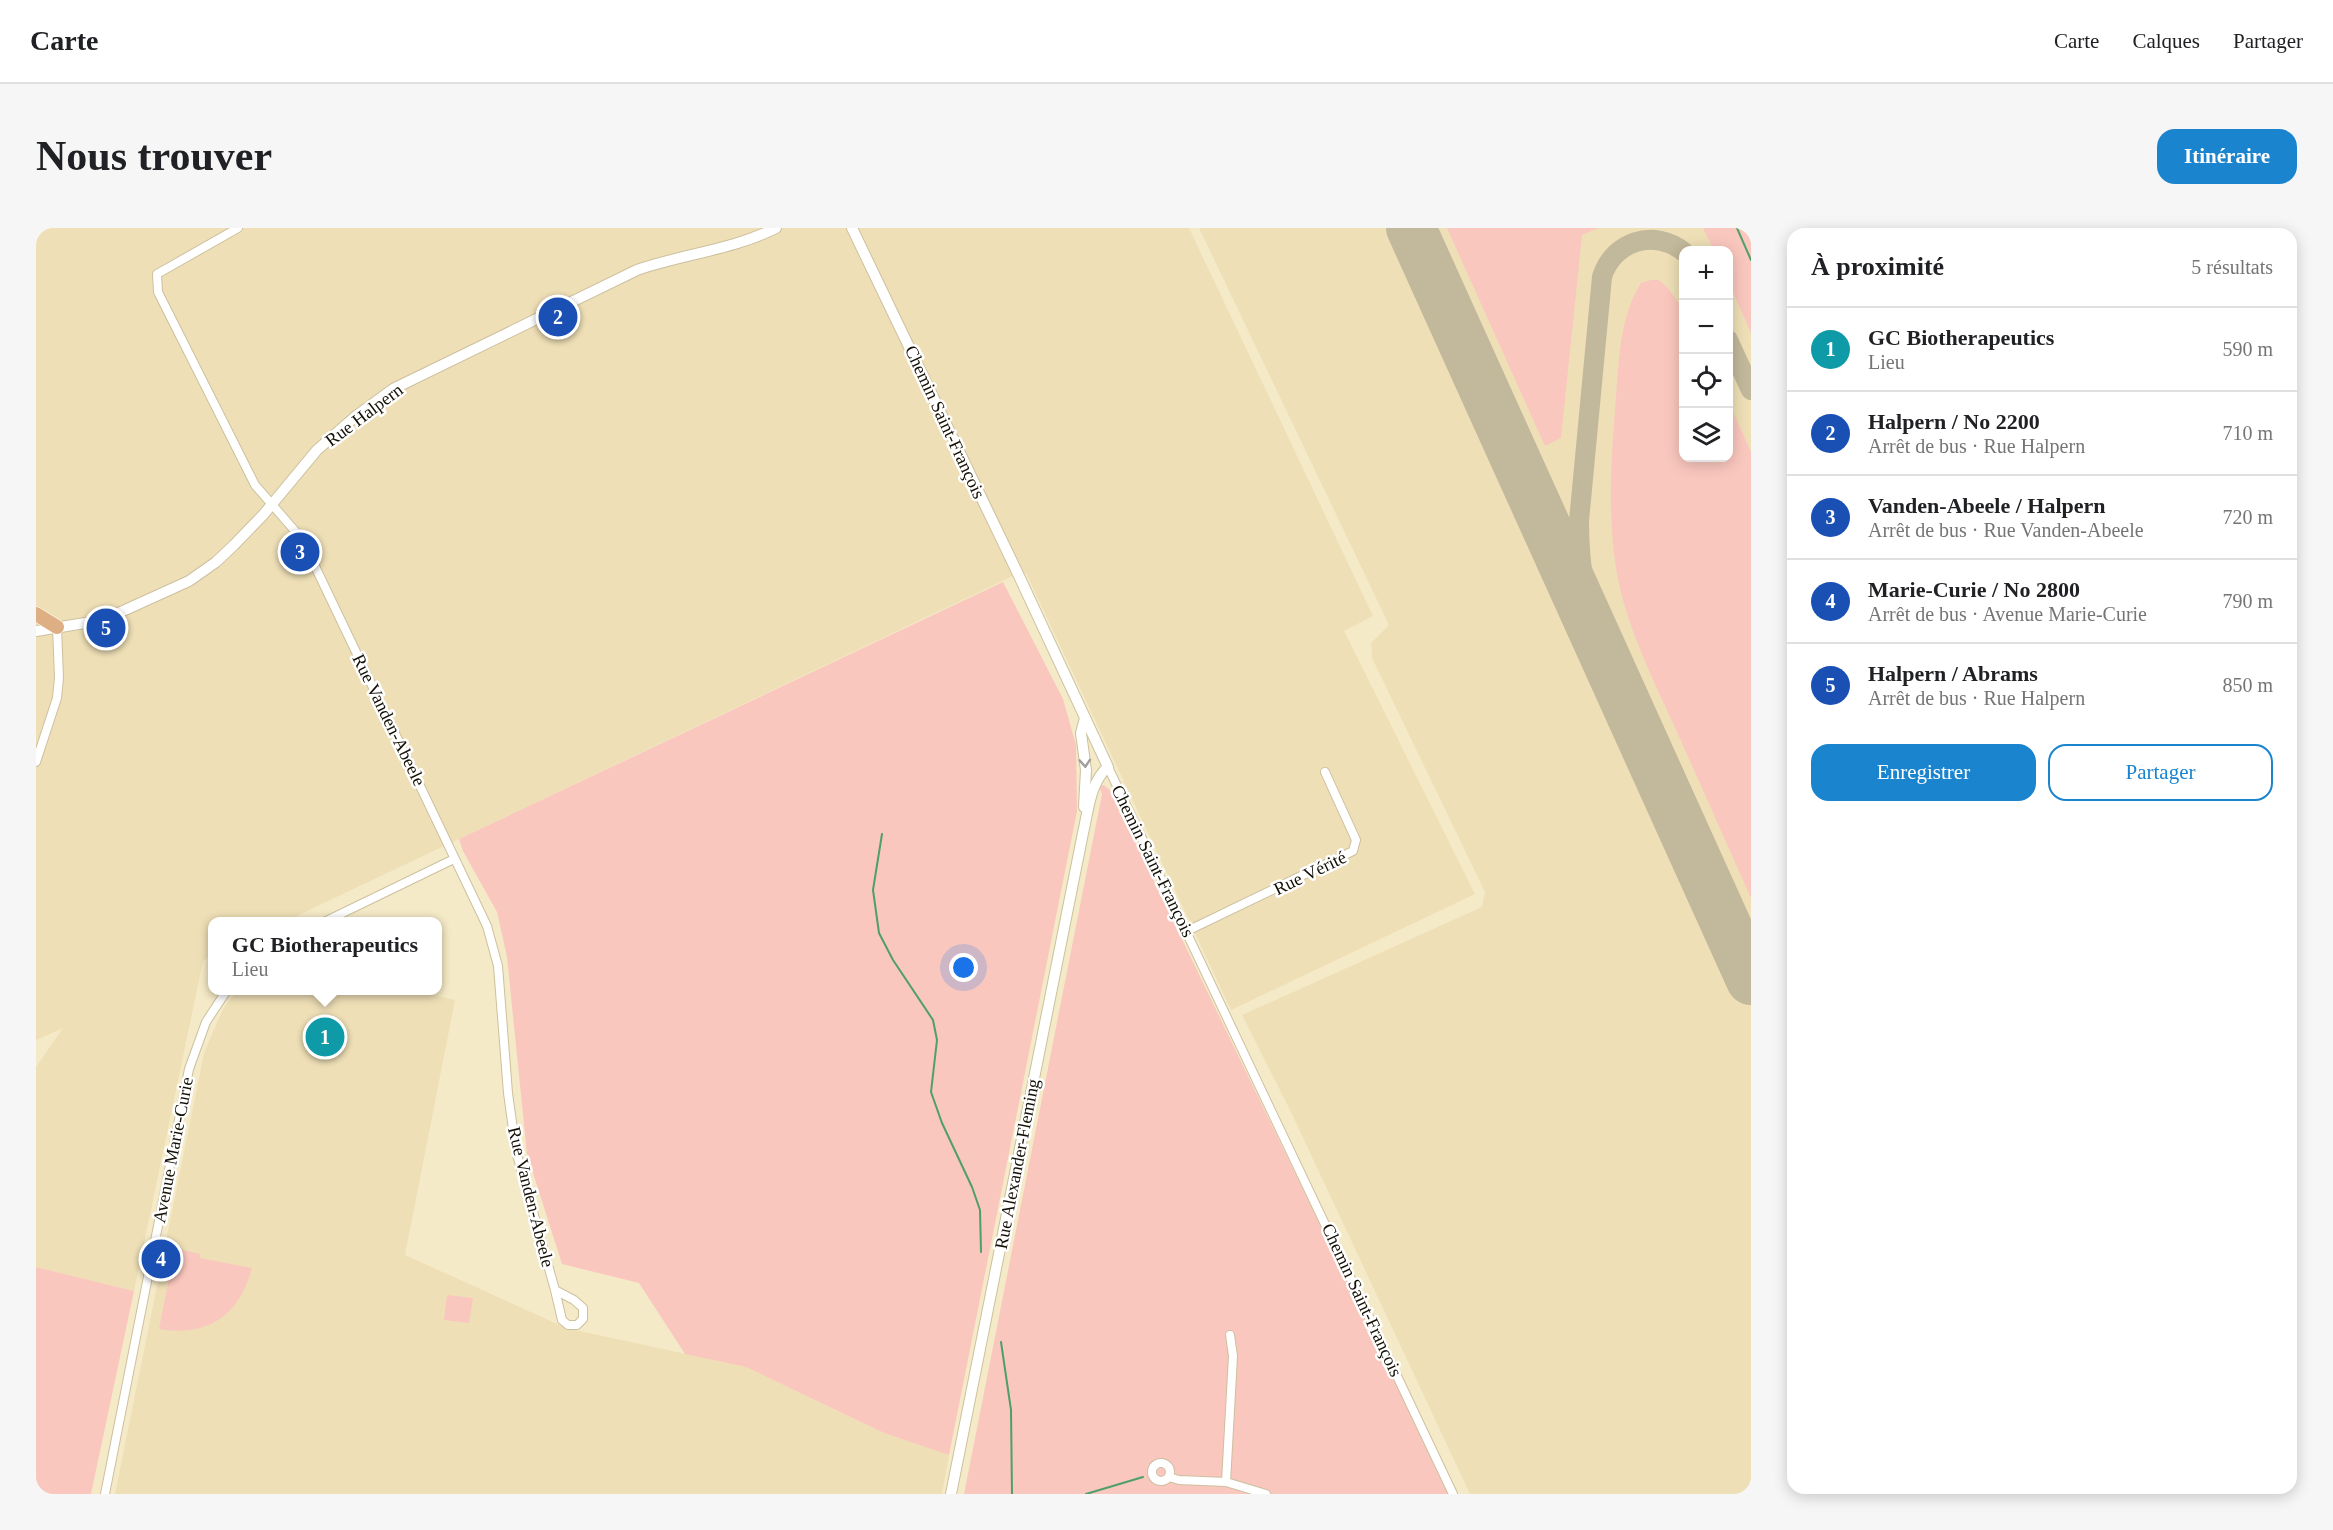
<!DOCTYPE html>
<html lang="fr">
<head>
<meta charset="utf-8">
<style>
  :root { --surface:#fff; --page:#f6f6f6; --text:#202124; --muted:#757577; --line:#e0e0e0; --accent:#1b84ce }
  body { margin:0; font-family:Georgia,serif; background:var(--page); color:var(--text) }
  .controls { position:absolute; right:18px; top:18px; display:grid; overflow:hidden; border-radius:12px; box-shadow:0 3px 15px #0003 }
  .controls button { width:54px; height:54px; display:grid; place-items:center; padding:0; border:0; border-bottom:2px solid var(--line); background:var(--surface); color:var(--text); font:30px sans-serif }
  .you { position:absolute; left:928px; top:740px; width:21px; height:21px; margin:-15px; border:4px solid #fff; border-radius:50%; background:#1a73e8; box-shadow:0 0 0 9px #1a73e833 }
  .badge { display:grid; place-items:center; width:39px; height:39px; border-radius:50%; background:var(--accent); color:#fff; font-size:20px; font-weight:700 }
  .pin { position:absolute; translate:-50% -50%; border:3px solid #fff; box-shadow:0 2px 6px #0006 }
  .popup { position:absolute; left:172px; top:689px; width:234px; height:78px; box-sizing:border-box; display:grid; place-content:center; border-radius:12px; background:var(--surface); filter:drop-shadow(0 2px 4px #0005); font-size:20px; white-space:nowrap; color:var(--muted) }
  .popup b { font-size:22px; color:var(--text) }
  .popup::after { content:''; position:absolute; left:50%; top:100%; margin-left:-12px; border:12px solid transparent; border-top-color:var(--surface) }
  .list { margin:0; padding:0; list-style:none }
  h2 { display:flex; justify-content:space-between; align-items:center; height:78px; margin:0; padding:0 24px; font-size:26px }
  h2 small { font-size:20px; font-weight:400; color:var(--muted) }
  .list li { display:grid; grid-template-columns:39px 1fr auto; gap:18px; align-items:center; box-sizing:border-box; height:84px; padding:0 24px; border-top:2px solid var(--line) }
  .list b { display:block; font-size:22px; white-space:nowrap }
  .list p { margin:0; font-size:20px; white-space:nowrap; color:var(--muted) }
  .list em { font-size:20px; font-style:normal; color:var(--muted) }
  .actions { display:flex; gap:12px; padding:18px 24px }
  .actions a { flex:1; padding:14px 0; border:2px solid var(--accent); border-radius:18px; text-align:center; font-size:21px; color:var(--accent) }
  .actions .main { background:var(--accent); color:#fff }
  .icon { flex:none; width:33px; height:33px; fill:none; stroke:currentColor; stroke-width:2; stroke-linecap:round; stroke-linejoin:round }
  .map { position:relative; flex:none; width:1715px; height:1266px; overflow:hidden; border-radius:18px }
  header { display:flex; align-items:center; gap:36px; box-sizing:border-box; height:84px; padding:0 30px; background:var(--surface); border-bottom:2px solid var(--line) }
  header strong { font-size:28px }
  nav { display:flex; gap:33px; margin-inline-start:auto; font-size:21px }
  .intro { display:flex; align-items:center; justify-content:space-between; box-sizing:border-box; height:144px; padding:0 36px }
  h1 { margin:0; font-size:42px }
  .button { padding:15px 27px; border-radius:18px; background:var(--accent); color:#fff; font-size:21px; font-weight:700 }
  main { display:flex; gap:36px; padding:0 36px }
  aside { flex:1; background:var(--surface); border-radius:18px; box-shadow:0 3px 15px #0003 }
  .map>svg:first-child { display:block }
  .built { fill:#eedfb6; fill-rule:evenodd }
  .green { fill:#fac7be }
  .lines { fill:none; stroke-linecap:round; stroke-linejoin:round }
  .stream { stroke:#4e9f6b; stroke-width:2 }
  .taxiway { stroke:#c2b89b; stroke-width:20 }
  .runway { stroke:#c2b89b; stroke-width:50 }
  .minor-casing { stroke:#ccc09f; stroke-width:10 }
  .tertiary-casing { stroke:#ccc09f; stroke-width:12 }
  .primary-casing { stroke:#fff; stroke-width:15 }
  .minor { stroke:#fff; stroke-width:8 }
  .tertiary { stroke:#fff; stroke-width:10 }
  .primary { stroke:#deaf82; stroke-width:14 }
  .oneway { stroke:#a19f9b }
  .labels { text-anchor:middle; stroke-width:5; stroke-linejoin:round; paint-order:stroke }
  .street-label { font-size:18px; fill:#130f04; stroke:#fff }
</style>
</head>
<body>
<header>
<strong>Carte</strong>
<nav><a>Carte</a><a>Calques</a><a>Partager</a></nav>
</header>
<div class="intro"><h1>Nous trouver</h1><a class="button">Itinéraire</a></div>
<main>
<div class="map">
<svg width="1715" height="1266" viewBox="0 0 1715 1266">
  <rect width="100%" height="100%" fill="#f5eac7"/>
  <g class="built">
    <polygon points="0,0 1153,0 1337,388 1308,403 1439,666 1195,782 990,345 977,348 250,693 176,694 176,728 167,733 98,1063 0,1039 0,839 27,800 0,812"/>
    <path d="M1163 0H1715V1266H1434L1254 882 1206 787 1446 679 1449 664 1336 430 1335 415 1353 397ZM1648 22H1692V230H1648Z"/>
    <polygon points="202,762 382,763 419,772 369,1027 530,1100 710,1139 848,1205 913,1227 906,1266 79,1266 168,825 187,781"/>
  </g>
  <g class="green">
    <polygon points="1411,0 1562,0 1546,7 1525,210 1509,218"/>
    <polygon points="1667,0 1715,0 1715,105 1693,55 1692,22 1678,22"/>
    <path d="M1615 52H1623L1631 59 1647 81 1648 230H1692L1693 175 1715 224V670C1689 612 1663 553 1637 495 1615 447 1591 399 1581 346 1571 288 1575 229 1580 170 1583 132 1584 87 1605 55Z"/>
    <polygon points="967,354 1027,471 1040,517 1041,583 913,1227 848,1205 710,1139 649,1126 603,1055 526,1036 491,926 471,729 461,684 427,623 423,611"/>
    <polygon points="1068,557 1074,562 1414,1266 928,1266 1066,566 1063,558"/>
    <path d="M143 1021 164 1026V1030L216 1040C203 1088 172 1109 123 1101L133 1050 129 1049 133 1029Z"/>
    <polygon points="0,1039 98,1063 55,1266 0,1266"/>
    <polygon points="411,1067 437,1070 433,1095 408,1092"/>
  </g>
  <g class="lines">
    <g class="stream">
      <polyline points="1701,0 1715,32"/>
      <polyline points="846,606 837,662 843,705 857,732 897,792 901,812 895,864 906,895 936,959 944,982 945,1024"/>
      <polyline points="965,1114 975,1182 976,1266"/>
      <polyline points="1050,1266 1107,1249"/>
    </g>
    <g class="taxiway">
      <polyline points="1692,112 1715,162"/>
      <path d="M1566 422C1549 380 1543 338 1543 293L1566 49C1577 13 1618 0 1648 24"/>
    </g>
    <polyline class="runway" points="1375,0 1715,752"/>
    <defs>
      <g id="minor">
        <polyline points="202,0 121,46 122,64 219,257 266,311 451,698 462,738 472,865 480,923 519,1062 526,1092 532,1097 541,1097 547,1091 547,1080 538,1072 519,1062"/>
        <polyline points="0,534 21,470 23,450 21,399"/>
        <polyline points="1072,539 1417,1266"/>
        <polyline points="288,694 418,631"/>
        <polyline points="1151,703 1317,623 1320,612 1289,544"/>
        <circle cx="1125" cy="1244" r="9"/>
        <polyline points="1133,1249 1143,1252 1190,1254 1230,1266"/>
        <polyline points="1190,1254 1197,1128 1194,1107"/>
        <polyline points="69,1266 153,841 170,794 191,762"/>
      </g>
      <g id="tertiary">
        <path d="M816 0 983 348 1072 539C1054 554 1052 584 1047 605L915 1266"/>
        <path d="M0 403 67 392 153 353 180 334 198 317 227 287 281 222 320 188 357 161 601 42C647 26 696 22 740 0"/>
        <polyline points="1048,579 1050,542 1045,505 1049,490"/>
      </g>
      <polyline id="primary" points="0,386 21,399"/>
    </defs>
    <use href="#minor" class="minor-casing"/>
    <use href="#tertiary" class="tertiary-casing"/>
    <use href="#primary" class="primary-casing"/>
    <use href="#minor" class="minor"/>
    <use href="#tertiary" class="tertiary"/>
    <use href="#primary" class="primary"/>
  </g>
  <defs><path id="oneway-chevron" d="M-2-3.5L2.5 0L-2 3.5" fill="none" stroke-width="1.6" stroke-linecap="round" stroke-linejoin="round" transform="scale(1.5)"/></defs>
  <use class="oneway" href="#oneway-chevron" transform="translate(1049 535) rotate(86)"/>
  <g class="labels">
    <g class="street-label">
      <text transform="translate(328 187) rotate(-37)" y="6">Rue Halpern</text>
      <text transform="translate(909 194) rotate(65)" y="6">Chemin Saint-François</text>
      <text transform="translate(353 492) rotate(64)" y="6">Rue Vanden-Abeele</text>
      <text transform="translate(1117 633) rotate(64)" y="6">Chemin Saint-François</text>
      <text transform="translate(1274 645) rotate(-26)" y="6">Rue Vérité</text>
      <text transform="translate(137 922) rotate(-79)" y="6">Avenue Marie-Curie</text>
      <text transform="translate(981 936) rotate(-79)" y="6">Rue Alexander-Fleming</text>
      <text transform="translate(495 969) rotate(76)" y="6">Rue Vanden-Abeele</text>
      <text transform="translate(1326 1072) rotate(65)" y="6">Chemin Saint-François</text>
    </g>
  </g>
</svg>
<div class="controls">
<button>+</button>
<button>−</button>
<button><svg class="icon" aria-label="locate" viewBox="0 0 24 24"><circle cx="12" cy="12" r="6"/><path d="M12 2v4M12 18v4M2 12h4M18 12h4"/></svg></button>
<button><svg class="icon" aria-label="layers" viewBox="0 0 24 24"><path d="M12 4l9 5-9 5-9-5zM3 14l9 5 9-5"/></svg></button>
</div>
<div class="you"></div>
<div class="pin badge" style="left:289px;top:809px;background:#0f9aa8">1</div>
<div class="popup"><b>GC Biotherapeutics</b>Lieu</div>
<div class="pin badge" style="left:522px;top:89px;background:#1a4fb4">2</div>
<div class="pin badge" style="left:264px;top:324px;background:#1a4fb4">3</div>
<div class="pin badge" style="left:125px;top:1031px;background:#1a4fb4">4</div>
<div class="pin badge" style="left:70px;top:400px;background:#1a4fb4">5</div>
</div>
<aside>
<h2>À proximité<small>5 résultats</small></h2>
<ul class="list">
<li><span class="badge" style="background:#0f9aa8">1</span><div><b>GC Biotherapeutics</b><p>Lieu</p></div><em>590 m</em></li>
<li><span class="badge" style="background:#1a4fb4">2</span><div><b>Halpern / No 2200</b><p>Arrêt de bus · Rue Halpern</p></div><em>710 m</em></li>
<li><span class="badge" style="background:#1a4fb4">3</span><div><b>Vanden-Abeele / Halpern</b><p>Arrêt de bus · Rue Vanden-Abeele</p></div><em>720 m</em></li>
<li><span class="badge" style="background:#1a4fb4">4</span><div><b>Marie-Curie / No 2800</b><p>Arrêt de bus · Avenue Marie-Curie</p></div><em>790 m</em></li>
<li><span class="badge" style="background:#1a4fb4">5</span><div><b>Halpern / Abrams</b><p>Arrêt de bus · Rue Halpern</p></div><em>850 m</em></li>
</ul>
<div class="actions"><a class="main">Enregistrer</a><a>Partager</a></div>
</aside>
</main>
</body>
</html>
